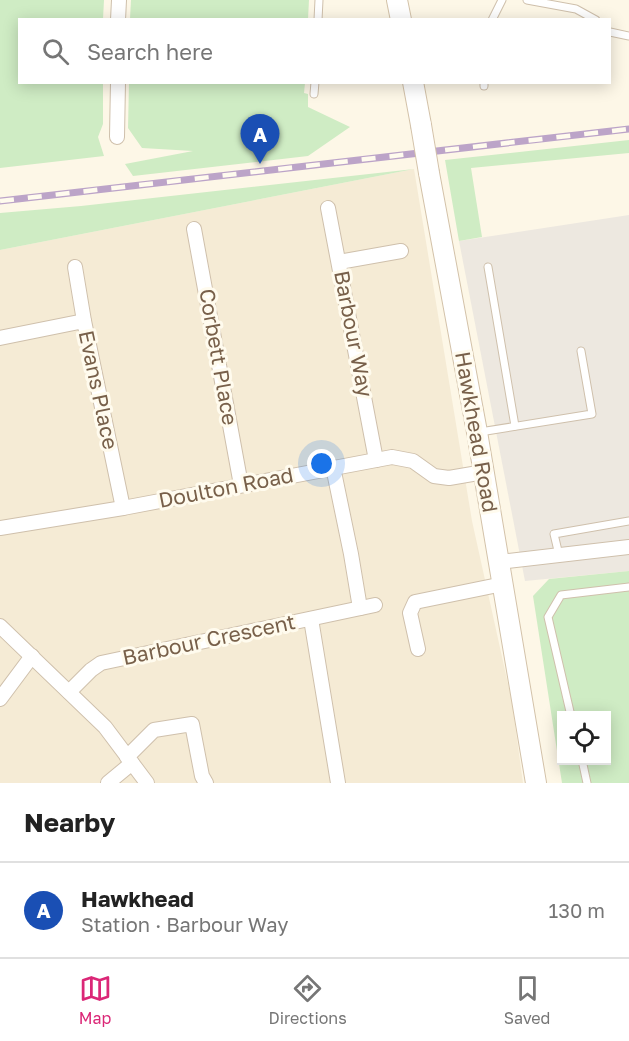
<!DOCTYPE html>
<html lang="en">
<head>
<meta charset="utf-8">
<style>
  :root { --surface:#fff; --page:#f2f2f2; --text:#222; --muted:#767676; --line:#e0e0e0; --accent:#db2777 }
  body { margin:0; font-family:"Golos Text",sans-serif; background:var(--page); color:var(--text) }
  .controls { position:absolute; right:18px; bottom:18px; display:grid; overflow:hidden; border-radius:0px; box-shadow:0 3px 15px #0003 }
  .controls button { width:54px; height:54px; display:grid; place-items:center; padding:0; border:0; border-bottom:2px solid var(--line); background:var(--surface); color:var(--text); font:30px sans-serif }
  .you { position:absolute; left:322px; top:464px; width:21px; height:21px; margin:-15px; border:4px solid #fff; border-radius:50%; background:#1a73e8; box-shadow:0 0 0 9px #1a73e833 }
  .badge { display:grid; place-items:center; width:39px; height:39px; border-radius:50%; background:var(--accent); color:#fff; font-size:20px; font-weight:700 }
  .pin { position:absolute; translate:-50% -50px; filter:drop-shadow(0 2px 3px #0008) }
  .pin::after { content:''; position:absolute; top:32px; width:21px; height:18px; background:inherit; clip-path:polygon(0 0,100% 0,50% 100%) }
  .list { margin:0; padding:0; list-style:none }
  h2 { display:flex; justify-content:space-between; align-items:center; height:78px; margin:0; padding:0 24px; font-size:26px }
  h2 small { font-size:20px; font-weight:400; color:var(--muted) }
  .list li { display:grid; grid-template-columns:39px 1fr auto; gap:18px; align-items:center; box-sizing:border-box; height:96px; padding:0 24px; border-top:2px solid var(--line) }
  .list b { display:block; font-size:22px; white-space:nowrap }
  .list p { margin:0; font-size:20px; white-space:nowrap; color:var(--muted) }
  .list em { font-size:20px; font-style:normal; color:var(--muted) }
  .icon { flex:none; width:33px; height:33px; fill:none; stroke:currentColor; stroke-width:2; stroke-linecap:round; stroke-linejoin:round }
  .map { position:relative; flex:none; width:629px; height:783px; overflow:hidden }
  .search { position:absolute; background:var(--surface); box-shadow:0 3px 15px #0003; left:18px; right:18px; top:18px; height:66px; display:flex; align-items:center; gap:15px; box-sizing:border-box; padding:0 21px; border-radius:0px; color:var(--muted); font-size:22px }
  .sheet { height:174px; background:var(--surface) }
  nav { display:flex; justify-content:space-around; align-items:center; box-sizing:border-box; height:84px; border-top:2px solid var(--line); background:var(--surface); font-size:16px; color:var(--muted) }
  nav a { display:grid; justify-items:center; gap:3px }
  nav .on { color:var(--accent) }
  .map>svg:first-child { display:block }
  .residential { fill:#f5ebd5 }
  .industrial { fill:#ede8e0 }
  .green { fill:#cfecc4; fill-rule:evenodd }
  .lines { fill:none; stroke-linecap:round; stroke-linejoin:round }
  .lane-casing { stroke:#cfc0ac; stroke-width:9 }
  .street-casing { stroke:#cfc0ac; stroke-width:16 }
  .secondary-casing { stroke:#d3c2a9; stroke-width:22 }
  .lane { stroke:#fff; stroke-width:7 }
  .street { stroke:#fff; stroke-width:14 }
  .secondary { stroke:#fff; stroke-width:20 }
  .rail-casing { stroke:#bca4c8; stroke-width:7 }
  .rail { stroke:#fffbee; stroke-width:4.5; stroke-dasharray:14; stroke-linecap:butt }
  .secondary-bridge-casing { stroke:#d3c2a9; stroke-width:22; stroke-linecap:butt }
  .secondary-bridge { stroke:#fff; stroke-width:20 }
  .labels { text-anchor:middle; stroke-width:6; stroke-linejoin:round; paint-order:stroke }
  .street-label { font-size:21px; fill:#78604a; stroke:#fffbee }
</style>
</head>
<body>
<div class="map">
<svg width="629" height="783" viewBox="0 0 629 783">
  <rect width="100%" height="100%" fill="#fdf7e7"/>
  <polygon class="residential" points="414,169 472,521 512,702 523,783 0,783 0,250"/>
  <polygon class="industrial" points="629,215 629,571 525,581 459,241"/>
  <g class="green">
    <polygon points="0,0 104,0 103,19 20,20 20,82 103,83 103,124 98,137 104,156 0,168"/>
    <polygon points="131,0 309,0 308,19 130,19"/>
    <polygon points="129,83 305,83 304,93 308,94 308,107 350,127 308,156 133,176 125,164 193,151 142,148 128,128"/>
    <polygon points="629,140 629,153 471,168 482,237 459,241 445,160"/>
    <polygon points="414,169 0,250 0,213 81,206"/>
    <path d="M629 571V783H562L533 596 549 579ZM562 716H606V760H562Z"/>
  </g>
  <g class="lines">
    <defs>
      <g id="lane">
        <polyline points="527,0 576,9 596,20"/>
        <polyline points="318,20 319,0"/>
        <polyline points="492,20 502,0"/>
        <polyline points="610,32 629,36"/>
        <polyline points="484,86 484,82"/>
        <polyline points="314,94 315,82"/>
        <polyline points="488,267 515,426"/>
        <polyline points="480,432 592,414 581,351"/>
        <polyline points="559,555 554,534 629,521"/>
        <polyline points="571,716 548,617 561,595 629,587"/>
        <polyline points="582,760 587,783"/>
      </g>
      <g id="street">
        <polyline points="118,20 119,0"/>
        <polyline points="117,137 118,82"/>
        <polyline points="328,208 376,460"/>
        <polyline points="194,229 241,485"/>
        <polyline points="339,262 401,251"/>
        <polyline points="75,267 84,321"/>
        <polyline points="0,338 84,321 123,508"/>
        <polyline points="333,467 351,554 360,608"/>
        <polyline points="0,528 123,508 392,457 413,461 434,476 449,478 484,472"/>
        <polyline points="499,562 629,547"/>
        <polyline points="311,619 338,783"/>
        <polyline points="0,626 105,727 147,783"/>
        <polyline points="418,649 410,613 415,602 503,584"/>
        <polyline points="69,692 91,670 101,663 375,605"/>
        <polyline points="0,699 32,656"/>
        <polyline points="127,757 154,730 192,724 202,776 206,783"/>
        <polyline points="108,783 132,763"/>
      </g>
      <g id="secondary">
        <polyline points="397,0 401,20"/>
        <polyline points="413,82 421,125"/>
        <polyline points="429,173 477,432 536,783"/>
      </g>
    </defs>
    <use href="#lane" class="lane-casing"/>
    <use href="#street" class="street-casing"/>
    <use href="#secondary" class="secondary-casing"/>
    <use href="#lane" class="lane"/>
    <use href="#street" class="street"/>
    <use href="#secondary" class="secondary"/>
    <defs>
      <polyline id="rail" points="0,201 629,129"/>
    </defs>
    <use href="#rail" class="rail-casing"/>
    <use href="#rail" class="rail"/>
    <defs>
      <polyline id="secondary-bridge" points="421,125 429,173"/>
    </defs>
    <use href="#secondary-bridge" class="secondary-bridge-casing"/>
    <use href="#secondary-bridge" class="secondary-bridge"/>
  </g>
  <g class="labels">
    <g class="street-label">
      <text transform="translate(353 334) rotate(79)" y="7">Barbour Way</text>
      <text transform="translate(218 357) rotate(80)" y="7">Corbett Place</text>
      <text transform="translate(98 390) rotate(78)" y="7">Evans Place</text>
      <text transform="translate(476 432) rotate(80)" y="7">Hawkhead Road</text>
      <text transform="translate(226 488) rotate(-11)" y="7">Doulton Road</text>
      <text transform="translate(209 640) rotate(-12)" y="7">Barbour Crescent</text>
    </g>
  </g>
</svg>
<div class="controls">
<button><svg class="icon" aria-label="locate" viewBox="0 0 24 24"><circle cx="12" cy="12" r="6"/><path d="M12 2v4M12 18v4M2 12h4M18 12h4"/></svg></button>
</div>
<div class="you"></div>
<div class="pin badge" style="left:260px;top:164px;background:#1a4fb4">A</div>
<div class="search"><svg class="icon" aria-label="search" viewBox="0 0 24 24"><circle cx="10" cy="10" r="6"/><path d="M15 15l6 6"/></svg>Search here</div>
</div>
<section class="sheet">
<h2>Nearby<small></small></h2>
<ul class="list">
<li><span class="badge" style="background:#1a4fb4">A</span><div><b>Hawkhead</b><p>Station · Barbour Way</p></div><em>130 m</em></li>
</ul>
</section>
<nav>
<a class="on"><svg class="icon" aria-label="map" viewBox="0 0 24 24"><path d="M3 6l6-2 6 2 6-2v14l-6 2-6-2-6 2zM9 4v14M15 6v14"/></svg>Map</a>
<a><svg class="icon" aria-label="directions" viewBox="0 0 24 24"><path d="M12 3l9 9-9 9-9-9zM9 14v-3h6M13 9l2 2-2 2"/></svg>Directions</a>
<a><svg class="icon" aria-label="saved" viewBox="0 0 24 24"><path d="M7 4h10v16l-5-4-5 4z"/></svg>Saved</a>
</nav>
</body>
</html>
